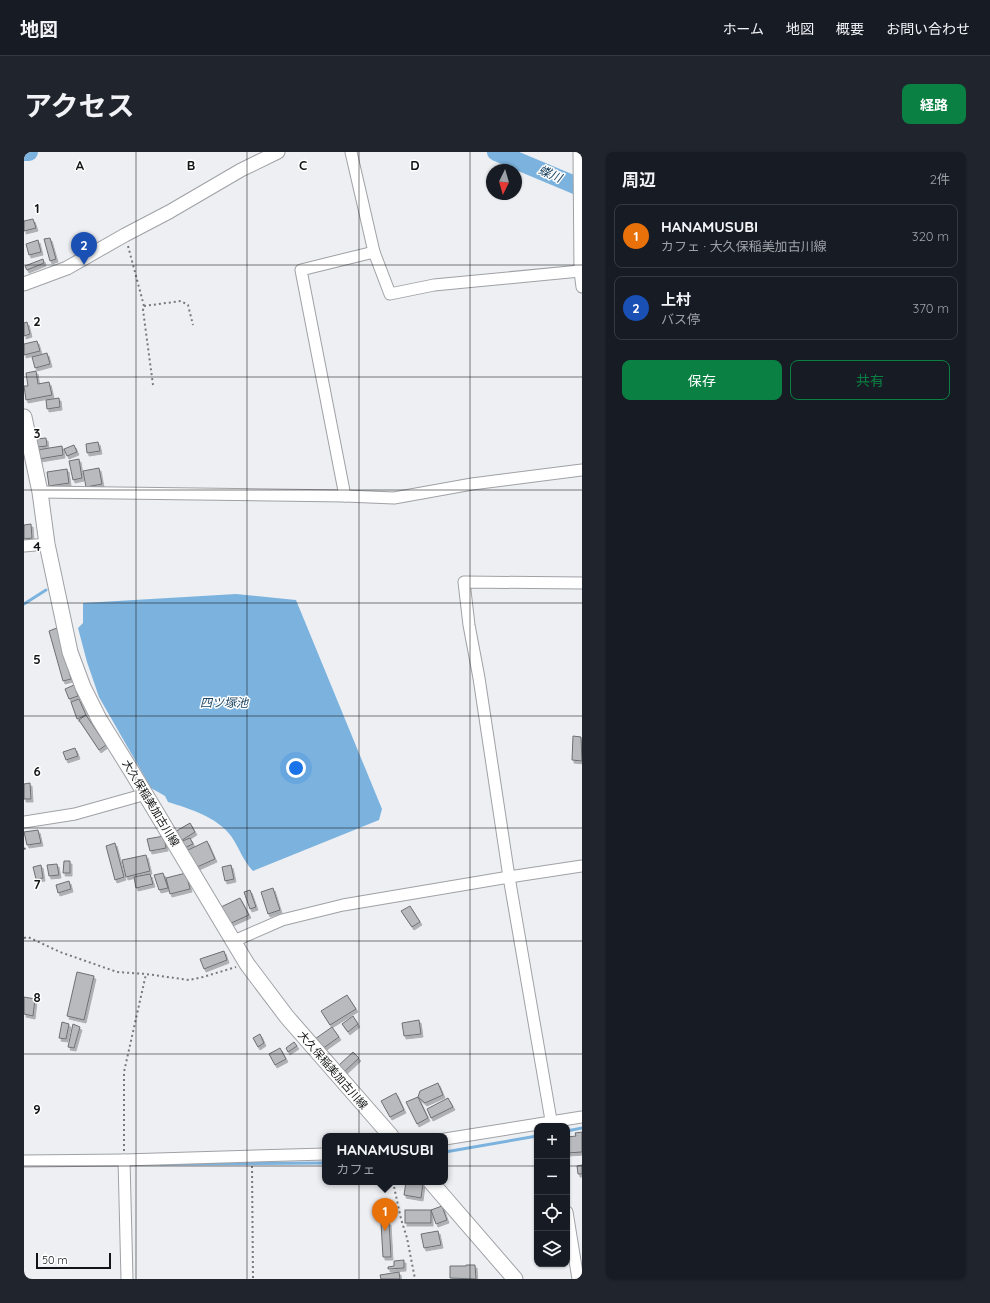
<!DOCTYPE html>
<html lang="ja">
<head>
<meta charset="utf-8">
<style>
  :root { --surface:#171b24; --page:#20242c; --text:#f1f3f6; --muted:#9ea1a6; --line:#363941; --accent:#0b8043 }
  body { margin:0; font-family:Quicksand,"Noto Sans JP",sans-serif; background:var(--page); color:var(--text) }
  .controls { position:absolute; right:12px; bottom:12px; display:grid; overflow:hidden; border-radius:8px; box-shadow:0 1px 3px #0004 }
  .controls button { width:36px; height:36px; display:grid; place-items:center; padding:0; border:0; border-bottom:1px solid var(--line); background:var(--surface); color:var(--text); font:20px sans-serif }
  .compass { position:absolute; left:462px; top:12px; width:36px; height:36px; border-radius:50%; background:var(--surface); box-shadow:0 1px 3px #0004; rotate:185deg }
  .scale { position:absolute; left:12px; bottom:10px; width:75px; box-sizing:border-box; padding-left:4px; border:2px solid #131415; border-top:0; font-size:11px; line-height:14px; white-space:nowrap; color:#131415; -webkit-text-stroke:3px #fff; paint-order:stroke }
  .you { position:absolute; left:272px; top:616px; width:14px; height:14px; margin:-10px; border:3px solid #fff; border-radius:50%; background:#1a73e8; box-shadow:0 0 0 6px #1a73e833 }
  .badge { display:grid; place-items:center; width:26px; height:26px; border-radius:50%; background:var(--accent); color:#fff; font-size:13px; font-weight:700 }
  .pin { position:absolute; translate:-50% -33px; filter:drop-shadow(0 1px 2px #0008) }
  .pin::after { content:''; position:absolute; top:21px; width:14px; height:12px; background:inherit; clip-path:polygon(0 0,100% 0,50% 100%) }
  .popup { position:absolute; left:298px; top:981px; width:126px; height:52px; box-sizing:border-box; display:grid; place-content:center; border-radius:8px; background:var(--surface); filter:drop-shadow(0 1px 3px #0005); font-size:13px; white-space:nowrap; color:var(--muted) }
  .popup b { font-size:15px; color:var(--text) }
  .popup::after { content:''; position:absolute; left:50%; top:100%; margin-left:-8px; border:8px solid transparent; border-top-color:var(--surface) }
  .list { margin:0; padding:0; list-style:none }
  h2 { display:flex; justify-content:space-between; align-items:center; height:52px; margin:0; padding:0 16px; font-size:17px }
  h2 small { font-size:13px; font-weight:400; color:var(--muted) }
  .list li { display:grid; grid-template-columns:26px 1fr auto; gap:12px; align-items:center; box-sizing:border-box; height:64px; margin:0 8px 8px; padding:0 8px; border:1px solid var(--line); border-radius:8px }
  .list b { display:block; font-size:15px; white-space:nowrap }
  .list p { margin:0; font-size:13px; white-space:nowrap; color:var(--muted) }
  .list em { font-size:13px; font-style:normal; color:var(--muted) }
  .actions { display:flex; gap:8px; padding:12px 16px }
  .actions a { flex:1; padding:9px 0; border:1px solid var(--accent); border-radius:8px; text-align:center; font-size:14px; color:var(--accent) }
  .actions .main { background:var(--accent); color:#fff }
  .icon { flex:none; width:22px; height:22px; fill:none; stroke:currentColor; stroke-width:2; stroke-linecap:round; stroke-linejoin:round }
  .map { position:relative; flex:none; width:558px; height:1127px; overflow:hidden; border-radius:8px }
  header { display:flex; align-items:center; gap:24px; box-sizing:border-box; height:56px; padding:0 20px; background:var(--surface); border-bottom:1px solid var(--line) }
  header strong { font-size:19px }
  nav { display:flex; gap:22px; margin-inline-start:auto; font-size:14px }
  .intro { display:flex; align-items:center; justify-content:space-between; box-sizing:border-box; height:96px; padding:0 24px }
  h1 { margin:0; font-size:28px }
  .button { padding:10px 18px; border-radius:8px; background:var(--accent); color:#fff; font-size:14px; font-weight:700 }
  main { display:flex; gap:24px; padding:0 24px }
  aside { flex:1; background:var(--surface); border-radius:8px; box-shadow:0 1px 3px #0004 }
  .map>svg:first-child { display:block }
  .water { fill:#7cb3de }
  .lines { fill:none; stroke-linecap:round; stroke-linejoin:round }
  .stream { stroke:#7cb3de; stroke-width:3 }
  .river { stroke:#7cb3de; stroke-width:18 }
  .building { fill:#b8babe; stroke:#6d6f73; filter:url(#shadow) }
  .minor-casing { stroke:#9fa1a5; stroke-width:13 }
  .tertiary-casing { stroke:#9fa1a5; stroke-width:15 }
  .secondary-casing { stroke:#9fa1a5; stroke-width:17 }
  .path { stroke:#77787b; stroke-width:2; stroke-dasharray:2 3; stroke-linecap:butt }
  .minor { stroke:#fff; stroke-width:11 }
  .tertiary { stroke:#fff; stroke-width:13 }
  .secondary { stroke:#fff; stroke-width:15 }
  .grid { fill:none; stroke:#131415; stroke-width:1; stroke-opacity:0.55 }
  .labels { text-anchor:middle; stroke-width:3; stroke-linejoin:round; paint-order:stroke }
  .street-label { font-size:11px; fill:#131415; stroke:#fff }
  .water-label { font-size:12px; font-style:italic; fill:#1a4462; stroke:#fff }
  .grid-label { font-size:13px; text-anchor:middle; font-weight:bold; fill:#131415; stroke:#fff; stroke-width:3; stroke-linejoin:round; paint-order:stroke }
</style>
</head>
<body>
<header>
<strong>地図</strong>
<nav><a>ホーム</a><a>地図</a><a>概要</a><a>お問い合わせ</a></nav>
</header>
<div class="intro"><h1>アクセス</h1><a class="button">経路</a></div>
<main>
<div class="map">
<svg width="558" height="1127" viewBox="0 0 558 1127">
  <defs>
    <filter id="shadow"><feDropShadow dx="2" dy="3" stdDeviation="0" flood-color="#0004"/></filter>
  </defs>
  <rect width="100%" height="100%" fill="#edeff3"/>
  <path class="water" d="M212 442 272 448 358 657 355 668 229 719C219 709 215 695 207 684 193 665 166 657 144 650L141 644 127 636 75 545 63 510 54 476 59 471V451Z"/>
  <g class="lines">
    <g class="stream">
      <polyline points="0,452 22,438"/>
      <polyline points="543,979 558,976"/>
      <polyline points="421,1000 513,984"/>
      <polyline points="136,1012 301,1011"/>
    </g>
    <g class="river">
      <polyline points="0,0 5,0"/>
      <polyline points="472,0 558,36"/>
    </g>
  </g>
  <g class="building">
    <polygon points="9,67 12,76 0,79 0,69"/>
    <polygon points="26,86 32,107 26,109 20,87"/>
    <polygon points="14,88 17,100 5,103 2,92"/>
    <polygon points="19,107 20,111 3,118 1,114"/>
    <polygon points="3,170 6,182 0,184 0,171"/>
    <polygon points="13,189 16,199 0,203 0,192"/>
    <polygon points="23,201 26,212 11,216 8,205"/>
    <polygon points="12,219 14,232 25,230 28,243 2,248 0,234 4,234 2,221"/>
    <polygon points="35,246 36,255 23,257 22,248"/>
    <polygon points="22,286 23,294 13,295 12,287"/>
    <polygon points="74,290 76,299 63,301 62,292"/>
    <polygon points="50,293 53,300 43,304 40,297"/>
    <polygon points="38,294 39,303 15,307 13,298"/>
    <polygon points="55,307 58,326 49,328 45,309"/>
    <polygon points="75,316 78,332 62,335 59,319"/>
    <polygon points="43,317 45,331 25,334 23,320"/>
    <polygon points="7,372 8,386 0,387 0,373"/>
    <polygon points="33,476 47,527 39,529 25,479"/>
    <polygon points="50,533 54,544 45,547 41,537"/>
    <polygon points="55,547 62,563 53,567 47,550"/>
    <polygon points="62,563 82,593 75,598 55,568"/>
    <polygon points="549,584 557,585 558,609 548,608"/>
    <polygon points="51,596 54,604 42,608 39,600"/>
    <polygon points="6,631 7,647 0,647 0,632"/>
    <polygon points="166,671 171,680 155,690 149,681"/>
    <polygon points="14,678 17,691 3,693 0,680"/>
    <polygon points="140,684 142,696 126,699 123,687"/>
    <polygon points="166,686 169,692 160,696 156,690"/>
    <polygon points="183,689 191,707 171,716 162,699"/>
    <polygon points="91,691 100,725 91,728 82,694"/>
    <polygon points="122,703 126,719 102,725 98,708"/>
    <polygon points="40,709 46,709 46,721 39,721"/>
    <polygon points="33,712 35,723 25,724 23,713"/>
    <polygon points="17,713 19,726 12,727 9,715"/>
    <polygon points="207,713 210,727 201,729 198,715"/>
    <polygon points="139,721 144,736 135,738 130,723"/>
    <polygon points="162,721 166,737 146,742 142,726"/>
    <polygon points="126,722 129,732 112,736 110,725"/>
    <polygon points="45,729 47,737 34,741 32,733"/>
    <polygon points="249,736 256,758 244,762 237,740"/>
    <polygon points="226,738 232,755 226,757 220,740"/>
    <polygon points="216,746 225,763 205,772 197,755"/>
    <polygon points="386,754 396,770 388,775 377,759"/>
    <polygon points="200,799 203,808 180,817 176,807"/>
    <polygon points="53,820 70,824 60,868 43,864"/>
    <polygon points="323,843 332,857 306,873 297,859"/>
    <polygon points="0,845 11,847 9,864 0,862"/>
    <polygon points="329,864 334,872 324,880 318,872"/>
    <polygon points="395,868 397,882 380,884 378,871"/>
    <polygon points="38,870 45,872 42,887 35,886"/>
    <polygon points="49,872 56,875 50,896 44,895"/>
    <polygon points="308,875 315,885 298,897 291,887"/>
    <polygon points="236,882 240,891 234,895 229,886"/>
    <polygon points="270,890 273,894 264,900 262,896"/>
    <polygon points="256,896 262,907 251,913 245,902"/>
    <polygon points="329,900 335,906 319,921 313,915"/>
    <polygon points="414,931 419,943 401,951 394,945 396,939"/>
    <polygon points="372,941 380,958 366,965 357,949"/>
    <polygon points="394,945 404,966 393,972 382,950"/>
    <polygon points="424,946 429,955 407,966 403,957"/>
    <polygon points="558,980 558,1000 543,1001 543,985 552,984 551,981"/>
    <polygon points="558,1013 558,1022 554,1022 553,1014"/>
    <polygon points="382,1030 399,1031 397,1046 380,1043"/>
    <polygon points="418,1054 423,1068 412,1072 407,1058"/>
    <rect x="381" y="1058" width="26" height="13"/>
    <polygon points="365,1070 367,1105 359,1105 357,1071"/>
    <polygon points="414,1079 417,1093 400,1096 397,1082"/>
    <polygon points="380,1108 380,1116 364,1117 364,1115 370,1114 370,1109"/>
    <polygon points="442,1113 451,1113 452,1127 426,1126 426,1114 442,1114"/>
    <polygon points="375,1120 376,1127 357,1127 356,1123"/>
  </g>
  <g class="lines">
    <defs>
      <g id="minor">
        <polyline points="327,0 350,100 366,142 410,133 556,119"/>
        <polyline points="555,0 556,119 558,135"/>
        <polyline points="16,340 321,344 370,346 448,332 558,318"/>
        <polyline points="321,344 277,118 350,100"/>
        <polyline points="0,394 23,392"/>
        <polyline points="0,670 51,662 122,642"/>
        <polyline points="210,789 258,768 319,753 485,725 558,714"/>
        <polyline points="528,974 485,725 455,526 445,473 440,430 558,431"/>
        <polyline points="421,987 558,965"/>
        <polyline points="100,1008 103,1127"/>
        <polyline points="0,1009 100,1008 301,1002"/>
        <polyline points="543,1060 554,1127"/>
      </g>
      <polyline id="tertiary" points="0,132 43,116 101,83 145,60 217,18 254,0"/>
      <g id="secondary">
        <polyline points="0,265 16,340 23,392 46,500 59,535 75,567 108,620 223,812 263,865 367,984"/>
        <polyline points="407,1030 491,1127"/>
      </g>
    </defs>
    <use href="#minor" class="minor-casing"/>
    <use href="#tertiary" class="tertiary-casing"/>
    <use href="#secondary" class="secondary-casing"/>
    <g class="path">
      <polyline points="104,94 120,154 119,158 129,233"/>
      <polyline points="120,154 157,149 164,153 169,173"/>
      <polyline points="0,696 3,699"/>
      <polyline points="0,786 4,785 36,800 93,820 122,822 165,828 179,825 212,815"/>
      <polyline points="100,999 100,920 122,822"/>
      <polyline points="228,1014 229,1127"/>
      <polyline points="369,1030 377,1067 383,1086 391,1127"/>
    </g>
    <use href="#minor" class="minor"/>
    <use href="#tertiary" class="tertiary"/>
    <use href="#secondary" class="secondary"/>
  </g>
  <path class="grid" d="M112 0V1127M223 0V1127M335 0V1127M446 0V1127M0 113H558M0 225H558M0 338H558M0 451H558M0 564H558M0 676H558M0 789H558M0 902H558M0 1014H513M543 1014H558"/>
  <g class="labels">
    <g class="street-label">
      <text transform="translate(127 651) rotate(59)" y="4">大久保稲美加古川線</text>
      <text transform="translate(309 918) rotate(49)" y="4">大久保稲美加古川線</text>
    </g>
    <g class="water-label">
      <text transform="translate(526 22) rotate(23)" y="4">蝶川</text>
      <text x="200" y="555">四ツ塚池</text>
    </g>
  </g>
  <g class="grid-label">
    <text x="56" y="18">A</text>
    <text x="167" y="18">B</text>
    <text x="279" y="18">C</text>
    <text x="391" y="18">D</text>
    <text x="13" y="61">1</text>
    <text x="13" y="174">2</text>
    <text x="13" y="286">3</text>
    <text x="13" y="399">4</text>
    <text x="13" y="512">5</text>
    <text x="13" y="624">6</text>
    <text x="13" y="737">7</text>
    <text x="13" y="850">8</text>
    <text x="13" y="962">9</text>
  </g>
</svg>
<div class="controls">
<button>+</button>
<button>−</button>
<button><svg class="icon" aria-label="locate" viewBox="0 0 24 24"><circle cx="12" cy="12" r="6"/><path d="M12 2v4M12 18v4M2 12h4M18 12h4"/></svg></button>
<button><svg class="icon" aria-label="layers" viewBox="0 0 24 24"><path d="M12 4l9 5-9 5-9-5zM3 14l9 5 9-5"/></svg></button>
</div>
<svg class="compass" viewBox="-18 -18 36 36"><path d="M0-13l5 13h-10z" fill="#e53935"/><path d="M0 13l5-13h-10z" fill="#9ea1a6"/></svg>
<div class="scale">50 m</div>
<div class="you"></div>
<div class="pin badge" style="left:361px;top:1079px;background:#e8710a">1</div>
<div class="popup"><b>HANAMUSUBI</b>カフェ</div>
<div class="pin badge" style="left:60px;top:113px;background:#1a4fb4">2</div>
</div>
<aside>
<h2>周辺<small>2件</small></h2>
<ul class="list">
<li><span class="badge" style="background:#e8710a">1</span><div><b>HANAMUSUBI</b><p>カフェ · 大久保稲美加古川線</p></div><em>320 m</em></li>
<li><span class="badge" style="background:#1a4fb4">2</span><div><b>上村</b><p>バス停</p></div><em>370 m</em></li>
</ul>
<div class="actions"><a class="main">保存</a><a>共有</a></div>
</aside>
</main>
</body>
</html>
